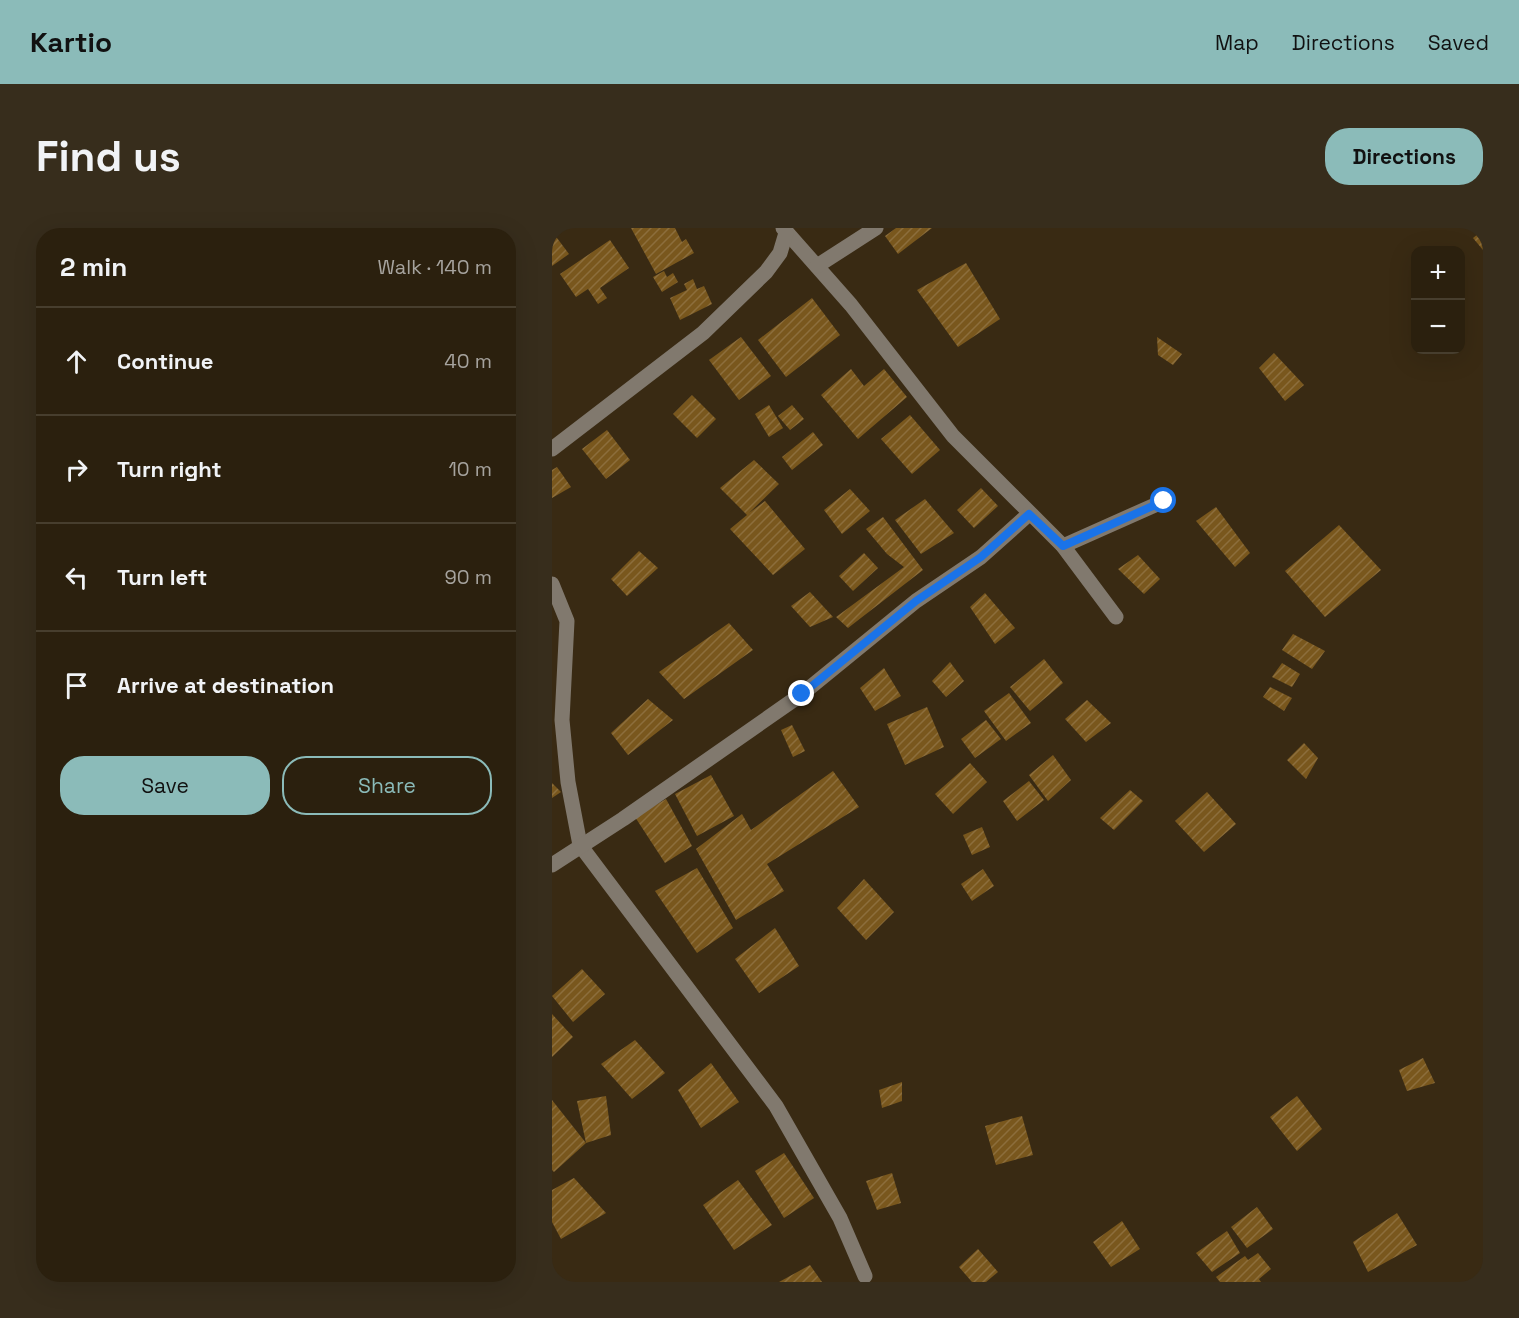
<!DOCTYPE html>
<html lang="en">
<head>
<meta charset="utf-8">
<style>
  :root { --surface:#2b200e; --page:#372d1c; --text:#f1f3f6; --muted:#a6a39e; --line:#473e2e; --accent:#8bbbb9 }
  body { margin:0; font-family:"Space Grotesk",sans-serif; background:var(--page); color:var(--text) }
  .controls { position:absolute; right:18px; top:18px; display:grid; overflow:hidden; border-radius:12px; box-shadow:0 6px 24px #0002 }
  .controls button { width:54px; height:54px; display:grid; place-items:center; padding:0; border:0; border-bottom:2px solid var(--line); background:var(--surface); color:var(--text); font:30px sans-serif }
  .stop { position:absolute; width:18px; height:18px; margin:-14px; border:4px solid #1a73e8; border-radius:50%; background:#fff }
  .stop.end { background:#1a73e8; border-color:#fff; box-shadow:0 2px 6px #0008 }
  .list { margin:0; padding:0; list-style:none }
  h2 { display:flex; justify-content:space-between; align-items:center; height:78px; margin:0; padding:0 24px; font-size:26px }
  h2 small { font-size:20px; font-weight:400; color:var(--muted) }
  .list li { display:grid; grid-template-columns:39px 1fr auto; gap:18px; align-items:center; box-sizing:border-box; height:108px; padding:0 24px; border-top:2px solid var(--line) }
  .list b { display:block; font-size:22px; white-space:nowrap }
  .list em { font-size:20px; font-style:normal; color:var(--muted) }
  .actions { display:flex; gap:12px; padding:18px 24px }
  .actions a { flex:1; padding:14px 0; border:2px solid var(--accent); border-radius:24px; text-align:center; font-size:21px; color:var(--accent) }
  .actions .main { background:var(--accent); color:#111 }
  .icon { flex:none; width:33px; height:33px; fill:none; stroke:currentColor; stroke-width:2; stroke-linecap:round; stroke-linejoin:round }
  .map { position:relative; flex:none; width:931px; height:1054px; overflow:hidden; border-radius:24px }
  header { display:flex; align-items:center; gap:36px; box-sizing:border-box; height:84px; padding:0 30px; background:var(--accent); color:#111 }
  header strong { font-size:28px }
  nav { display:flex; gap:33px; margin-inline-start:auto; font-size:21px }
  .intro { display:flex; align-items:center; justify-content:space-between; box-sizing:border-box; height:144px; padding:0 36px }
  h1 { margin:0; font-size:42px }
  .button { padding:15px 27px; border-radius:24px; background:var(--accent); color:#111; font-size:21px; font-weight:700 }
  main { display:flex; gap:36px; padding:0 36px }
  aside { flex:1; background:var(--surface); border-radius:24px; box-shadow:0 6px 24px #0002 }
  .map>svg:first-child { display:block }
  .building { fill:url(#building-hatch) }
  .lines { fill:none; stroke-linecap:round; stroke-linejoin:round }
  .minor { stroke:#81796e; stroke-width:15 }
  .route { stroke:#1a73e8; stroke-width:8 }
</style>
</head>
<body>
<header>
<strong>Kartio</strong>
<nav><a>Map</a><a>Directions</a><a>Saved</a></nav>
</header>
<div class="intro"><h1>Find us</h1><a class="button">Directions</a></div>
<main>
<aside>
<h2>2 min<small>Walk · 140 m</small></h2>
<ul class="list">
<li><svg class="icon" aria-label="ahead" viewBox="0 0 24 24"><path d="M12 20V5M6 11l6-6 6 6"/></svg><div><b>Continue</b></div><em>40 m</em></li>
<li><svg class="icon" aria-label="right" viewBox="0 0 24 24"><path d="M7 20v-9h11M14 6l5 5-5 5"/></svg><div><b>Turn right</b></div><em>10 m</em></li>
<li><svg class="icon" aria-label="left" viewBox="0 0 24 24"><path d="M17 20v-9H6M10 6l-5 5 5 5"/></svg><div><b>Turn left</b></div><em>90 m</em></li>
<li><svg class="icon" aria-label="arrive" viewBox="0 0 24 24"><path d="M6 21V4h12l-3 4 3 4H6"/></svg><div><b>Arrive at destination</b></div></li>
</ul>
<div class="actions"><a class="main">Save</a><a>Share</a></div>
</aside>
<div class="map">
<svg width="931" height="1054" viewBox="0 0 931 1054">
  <defs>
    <pattern id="building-hatch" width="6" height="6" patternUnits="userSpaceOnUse" patternTransform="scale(1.5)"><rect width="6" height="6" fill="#79571d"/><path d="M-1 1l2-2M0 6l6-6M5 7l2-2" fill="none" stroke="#8c6e3c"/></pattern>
  </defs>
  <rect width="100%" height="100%" fill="#392a13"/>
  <g class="building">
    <polygon points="79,0 123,0 130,14 134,11 142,25 104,46"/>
    <polygon points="344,0 380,0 346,26 333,8"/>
    <polygon points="931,2 931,22 921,10"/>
    <polygon points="2,6 17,26 0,38 0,8"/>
    <polygon points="58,12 77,40 48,60 55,70 46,76 36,61 24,69 8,46"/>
    <polygon points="414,35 448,91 406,119 365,62"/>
    <polygon points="112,43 115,49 121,45 126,54 110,64 101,49"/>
    <polygon points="141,51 145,61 152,58 160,76 128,92 118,70 135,62 132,56"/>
    <polygon points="260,70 288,107 234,149 206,112"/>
    <polygon points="189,109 219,148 187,172 157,132"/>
    <polygon points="605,109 630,126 621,137 606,127"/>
    <polygon points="722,125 752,157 733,173 707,140"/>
    <polygon points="299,141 312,158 332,141 355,169 306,211 269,167"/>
    <polygon points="140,167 164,191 145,210 121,186"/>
    <polygon points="217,177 231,200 217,209 203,186"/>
    <polygon points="240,177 252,191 238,202 226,188"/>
    <polygon points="358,187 388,222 360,246 329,211"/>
    <polygon points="55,202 78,232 54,251 30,221"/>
    <polygon points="261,204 271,217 240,242 230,229"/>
    <polygon points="202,232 227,256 197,285 213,273 253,321 221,347 178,301 195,287 168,260"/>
    <polygon points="5,239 19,259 0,270 0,242"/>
    <polygon points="429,260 446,278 422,300 405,282"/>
    <polygon points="298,261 318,283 290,306 272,282"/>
    <polygon points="373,271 402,305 369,326 343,292"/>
    <polygon points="664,279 698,325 683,339 644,293"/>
    <polygon points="331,289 371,342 296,400 284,389 352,339 335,326 314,301"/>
    <polygon points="787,297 829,342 773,389 733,343"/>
    <polygon points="87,323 106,340 75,368 59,351"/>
    <polygon points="312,325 326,340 301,363 287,348"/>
    <polygon points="586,327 608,351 592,366 566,341"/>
    <polygon points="258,364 281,389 258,399 239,378"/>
    <polygon points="433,365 463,400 443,416 418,379"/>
    <polygon points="177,395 201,422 132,471 107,444"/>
    <polygon points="741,406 773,423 760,441 730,422"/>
    <polygon points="492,431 511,455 478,483 458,459"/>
    <polygon points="398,434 412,453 394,469 380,453"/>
    <polygon points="730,435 748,446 740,459 720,449"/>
    <polygon points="332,440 349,468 323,483 308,460"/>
    <polygon points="718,459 740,470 732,483 711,469"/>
    <polygon points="457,465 479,495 454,513 432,483"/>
    <polygon points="96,471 121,492 76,527 59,505"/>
    <polygon points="535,472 559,495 534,514 513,491"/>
    <polygon points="375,479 392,519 353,537 335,496"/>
    <polygon points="434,492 449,511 423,530 409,511"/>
    <polygon points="240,497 253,523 241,529 229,502"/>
    <polygon points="752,515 766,530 754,551 735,532"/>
    <polygon points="501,527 519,552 496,573 477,547"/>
    <polygon points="418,535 435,554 401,586 383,566"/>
    <polygon points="281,543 307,579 215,636 232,663 184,692 144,621 190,586 199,602"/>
    <polygon points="159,547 182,588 145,608 123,566"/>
    <polygon points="477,553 492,572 465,593 451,573"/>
    <polygon points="0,555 9,564 0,570"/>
    <polygon points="578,562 591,573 562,602 548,590"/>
    <polygon points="655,564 684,596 652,624 623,593"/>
    <polygon points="114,571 140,618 113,635 83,589"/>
    <polygon points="430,599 438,619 420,627 411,607"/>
    <polygon points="145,640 181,700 145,725 103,663"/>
    <polygon points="431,641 442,658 420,673 409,656"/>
    <polygon points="312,651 342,684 314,712 285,680"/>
    <polygon points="223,700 247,738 207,765 183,731"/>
    <polygon points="30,741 53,766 21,794 0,768"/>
    <polygon points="0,786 21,809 0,829"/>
    <polygon points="83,812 113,845 80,871 49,836"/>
    <polygon points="871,830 883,855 855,863 847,842"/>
    <polygon points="159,835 187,874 149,900 126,862"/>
    <polygon points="350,854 350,873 330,880 327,862"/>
    <polygon points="54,868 59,907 34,915 25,873"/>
    <polygon points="745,868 770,901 745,923 718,889"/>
    <polygon points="0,872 34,915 2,944 0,942"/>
    <polygon points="470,888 481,927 444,937 433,898"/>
    <polygon points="232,925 262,970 232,990 203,943"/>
    <polygon points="340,945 349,975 325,982 314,953"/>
    <polygon points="22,950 54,985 9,1011 0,994 0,962"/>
    <polygon points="186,952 220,997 182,1022 151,977"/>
    <polygon points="705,979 721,1001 695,1020 679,999"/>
    <polygon points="845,985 865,1017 816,1044 801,1014"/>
    <polygon points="570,993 588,1021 559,1039 541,1014"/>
    <polygon points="675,1003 688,1025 660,1044 644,1025"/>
    <polygon points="426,1021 446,1044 434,1054 420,1054 407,1039"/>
    <polygon points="706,1025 719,1041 707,1051 709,1054 668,1054 664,1049 693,1028 696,1032"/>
    <polygon points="258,1037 270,1054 227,1054"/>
  </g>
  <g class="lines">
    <g class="minor">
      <polyline points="231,0 299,77 401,208 511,318 564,389"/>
      <polyline points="265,38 324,0"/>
      <polyline points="0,221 151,105 214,44 228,25 234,5"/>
      <polyline points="511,318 612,273"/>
      <polyline points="0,356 15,393 10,492 16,554 28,617 224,878 288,990 313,1048"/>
      <polyline points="0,637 71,591 250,466 364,373 429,329 477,286"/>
    </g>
  </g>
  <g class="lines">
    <polyline class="route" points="250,466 364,373 429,329 477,286 511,318 612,273"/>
  </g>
</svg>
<div class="controls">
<button>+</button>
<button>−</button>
</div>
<div class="stop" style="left:612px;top:273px"></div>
<div class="stop end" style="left:250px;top:466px"></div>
</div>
</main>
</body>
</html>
